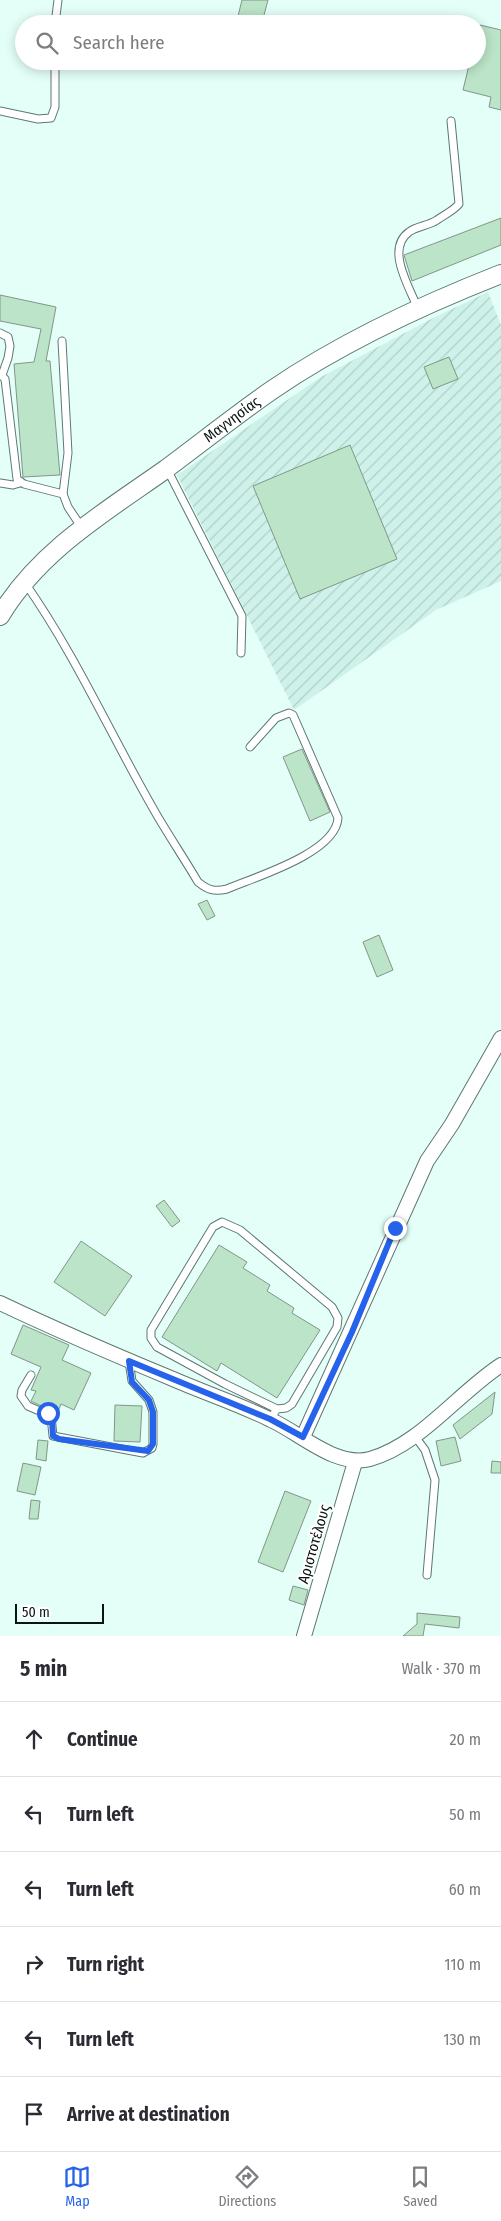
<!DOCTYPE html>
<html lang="en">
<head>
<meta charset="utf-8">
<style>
  :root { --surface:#fff; --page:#f2f2f3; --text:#2b2b33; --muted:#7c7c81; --line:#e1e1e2; --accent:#2563eb }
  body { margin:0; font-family:"Fira Sans Condensed",sans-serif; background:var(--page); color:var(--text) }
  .scale { position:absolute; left:15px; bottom:12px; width:89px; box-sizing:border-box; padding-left:5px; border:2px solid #0a1412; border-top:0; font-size:14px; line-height:18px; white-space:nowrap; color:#0a1412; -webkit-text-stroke:4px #fff; paint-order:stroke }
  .stop { position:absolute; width:15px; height:15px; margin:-11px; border:4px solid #2563eb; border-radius:50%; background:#fff }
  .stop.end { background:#2563eb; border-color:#fff; box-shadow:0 1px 5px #0008 }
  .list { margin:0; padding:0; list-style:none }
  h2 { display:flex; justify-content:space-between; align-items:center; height:65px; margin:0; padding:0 20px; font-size:21px }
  h2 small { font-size:16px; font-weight:400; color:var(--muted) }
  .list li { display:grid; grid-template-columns:32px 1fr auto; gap:15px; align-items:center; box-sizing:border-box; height:75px; padding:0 20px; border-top:1px solid var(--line) }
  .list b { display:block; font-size:19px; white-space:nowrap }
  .list em { font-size:16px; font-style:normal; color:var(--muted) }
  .icon { flex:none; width:28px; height:28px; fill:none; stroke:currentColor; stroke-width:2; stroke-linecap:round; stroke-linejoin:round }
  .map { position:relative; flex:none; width:501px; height:1636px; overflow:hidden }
  .search { position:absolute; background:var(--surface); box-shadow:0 2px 12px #0003; left:15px; right:15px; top:15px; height:55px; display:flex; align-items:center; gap:12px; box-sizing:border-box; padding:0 18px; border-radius:28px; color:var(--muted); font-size:19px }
  .sheet { height:515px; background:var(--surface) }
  nav { display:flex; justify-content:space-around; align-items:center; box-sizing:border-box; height:70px; border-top:1px solid var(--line); background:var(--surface); font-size:14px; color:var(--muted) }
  nav a { display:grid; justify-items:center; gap:2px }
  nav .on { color:var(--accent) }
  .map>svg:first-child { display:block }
  .industrial { fill:url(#industrial-furrows) }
  .building { fill:#bbe4c8; stroke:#829688 }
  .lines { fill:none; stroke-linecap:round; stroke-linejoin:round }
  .service-casing { stroke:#5f7772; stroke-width:9 }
  .minor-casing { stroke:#5f7772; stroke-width:16 }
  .tertiary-casing { stroke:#5f7772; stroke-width:20 }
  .service { stroke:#fff; stroke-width:7 }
  .minor { stroke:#fff; stroke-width:14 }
  .tertiary { stroke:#fff; stroke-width:18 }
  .route { stroke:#2563eb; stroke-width:6 }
  .labels { text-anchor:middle; stroke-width:4.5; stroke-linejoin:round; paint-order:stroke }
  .street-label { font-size:15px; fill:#0a1412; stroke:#fff }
</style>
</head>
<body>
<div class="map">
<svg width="501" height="1636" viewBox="0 0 501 1636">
  <defs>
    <pattern id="industrial-furrows" width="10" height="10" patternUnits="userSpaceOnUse" patternTransform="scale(1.25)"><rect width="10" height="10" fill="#cef2ea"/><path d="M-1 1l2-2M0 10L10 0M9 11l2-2" fill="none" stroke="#b0cfc8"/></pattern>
  </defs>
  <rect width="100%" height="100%" fill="#e3fff8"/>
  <polygon class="industrial" points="488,292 501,325 501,581 436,610 294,710 177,475 321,377 433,318"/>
  <g class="building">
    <polygon points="242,0 268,0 263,19 256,17 254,24 236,24"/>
    <polygon points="480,25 501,30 501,110 489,107 491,97 463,90 470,61 477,61"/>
    <polygon points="501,218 501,245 412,281 404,255"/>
    <polygon points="0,295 56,307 46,361 50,361 60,475 23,477 14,364 34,362 41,329 0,321"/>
    <polygon points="449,357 458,379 433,389 424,367"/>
    <polygon points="350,445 397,559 300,599 253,486"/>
    <polygon points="302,749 330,812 310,821 283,757"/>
    <polygon points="207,900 215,916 207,920 198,904"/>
    <polygon points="379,935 393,970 377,977 363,942"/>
    <polygon points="164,1200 180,1221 172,1227 156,1206"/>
    <polygon points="81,1241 132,1276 105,1316 54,1282"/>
    <polygon points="219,1245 247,1262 243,1268 270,1285 267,1291 294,1308 292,1313 320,1330 277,1398 221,1363 217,1371 162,1337"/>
    <polygon points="23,1325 69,1345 62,1360 91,1373 74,1410 61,1404 57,1414 31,1401 36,1391 31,1390 41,1367 11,1354"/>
    <polygon points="495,1392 492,1414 460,1439 453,1425"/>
    <polygon points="115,1405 142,1406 140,1442 114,1441"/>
    <polygon points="455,1437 461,1461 441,1466 436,1441"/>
    <polygon points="38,1440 48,1441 46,1461 36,1459"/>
    <polygon points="492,1461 501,1462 501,1473 491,1473"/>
    <polygon points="23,1463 41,1467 35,1495 17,1491"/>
    <polygon points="285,1491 311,1501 283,1572 258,1562"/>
    <polygon points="31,1500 40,1501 38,1519 29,1519"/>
    <polygon points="293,1586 308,1590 304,1605 289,1600"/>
    <polygon points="417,1613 460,1617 459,1628 425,1624 423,1636 403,1636 417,1624"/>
  </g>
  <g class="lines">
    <defs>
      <g id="service">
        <polyline points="55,24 58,0"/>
        <polyline points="0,111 38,119 51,118 55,107 55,61"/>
        <path d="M418 309C410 288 385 249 409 232 417 226 428 226 437 220 444 215 453 211 459 204L451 121"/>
        <polyline points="0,333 8,337 10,346 8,358 2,375"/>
        <polyline points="62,341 68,453 63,494 68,507 82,528"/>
        <polyline points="0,374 5,379 17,479 24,484 63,494"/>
        <polyline points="167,469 242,616 241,653"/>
        <polyline points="0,483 13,485 20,483"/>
        <path d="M25 583C77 657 113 740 158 817 171 839 185 860 198 882 208 890 214 892 227 889 255 877 336 853 338 818L293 715 289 713 276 718 250 747"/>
        <polyline points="31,1375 22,1390 21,1396 28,1406 51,1416 53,1436 143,1453 152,1448 153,1444 153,1412 149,1400 132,1381 129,1361"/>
        <polyline points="270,1419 277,1409 286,1408 292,1404 337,1327 338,1318 332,1307 240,1230 222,1222 213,1227 151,1330 151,1338 157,1347 225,1384 277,1409"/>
        <polyline points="414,1435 425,1450 435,1480 427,1575"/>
      </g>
      <g id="minor">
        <path d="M0 1303C57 1330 115 1355 173 1379 205 1393 239 1404 271 1420 300 1433 336 1468 370 1459 420 1445 458 1393 501 1365"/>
        <polyline points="303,1437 427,1161 452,1124 501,1038"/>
        <polyline points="304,1636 355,1462"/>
      </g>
      <g id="tertiary">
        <path id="s1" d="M0 616C39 551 105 512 166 469 201 443 236 415 272 390 342 342 422 305 501 274"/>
      </g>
    </defs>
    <use href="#service" class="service-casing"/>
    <use href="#minor" class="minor-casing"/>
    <use href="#tertiary" class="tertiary-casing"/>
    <use href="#service" class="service"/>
    <use href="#minor" class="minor"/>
    <use href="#tertiary" class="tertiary"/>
  </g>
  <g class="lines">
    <polyline class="route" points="48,1413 52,1420 53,1436 59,1439 148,1451 153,1444 153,1412 149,1400 132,1382 129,1361 270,1419 303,1437 352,1332 395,1228"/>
  </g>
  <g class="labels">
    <g class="street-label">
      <text dy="5" stroke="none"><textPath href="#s1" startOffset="306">Μαγνησίας</textPath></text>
      <text transform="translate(314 1544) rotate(-74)" y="5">Αριστοτέλους</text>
    </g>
  </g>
</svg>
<div class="scale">50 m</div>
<div class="stop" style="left:48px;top:1413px"></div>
<div class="stop end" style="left:395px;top:1228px"></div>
<div class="search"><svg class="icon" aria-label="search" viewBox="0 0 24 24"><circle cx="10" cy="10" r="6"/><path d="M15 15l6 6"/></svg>Search here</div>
</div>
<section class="sheet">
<h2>5 min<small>Walk · 370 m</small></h2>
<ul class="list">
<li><svg class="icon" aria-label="ahead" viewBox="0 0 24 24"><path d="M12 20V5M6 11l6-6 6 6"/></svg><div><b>Continue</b></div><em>20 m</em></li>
<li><svg class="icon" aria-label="left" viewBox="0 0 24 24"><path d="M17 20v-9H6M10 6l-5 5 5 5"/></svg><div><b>Turn left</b></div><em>50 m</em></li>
<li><svg class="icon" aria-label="left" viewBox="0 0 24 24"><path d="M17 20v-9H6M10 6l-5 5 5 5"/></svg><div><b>Turn left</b></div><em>60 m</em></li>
<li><svg class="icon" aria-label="right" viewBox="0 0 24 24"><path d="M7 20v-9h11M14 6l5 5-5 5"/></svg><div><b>Turn right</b></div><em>110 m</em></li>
<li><svg class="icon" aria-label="left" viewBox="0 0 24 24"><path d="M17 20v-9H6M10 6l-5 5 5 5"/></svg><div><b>Turn left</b></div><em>130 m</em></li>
<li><svg class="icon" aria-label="arrive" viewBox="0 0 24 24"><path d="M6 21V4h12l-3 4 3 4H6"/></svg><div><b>Arrive at destination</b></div></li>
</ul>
</section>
<nav>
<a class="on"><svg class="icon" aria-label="map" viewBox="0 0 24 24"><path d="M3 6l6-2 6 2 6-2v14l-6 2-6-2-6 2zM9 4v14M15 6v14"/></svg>Map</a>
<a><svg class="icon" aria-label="directions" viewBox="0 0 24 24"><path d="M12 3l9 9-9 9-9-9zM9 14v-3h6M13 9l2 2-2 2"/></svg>Directions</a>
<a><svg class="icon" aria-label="saved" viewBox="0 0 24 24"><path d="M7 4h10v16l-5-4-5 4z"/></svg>Saved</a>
</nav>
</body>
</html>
